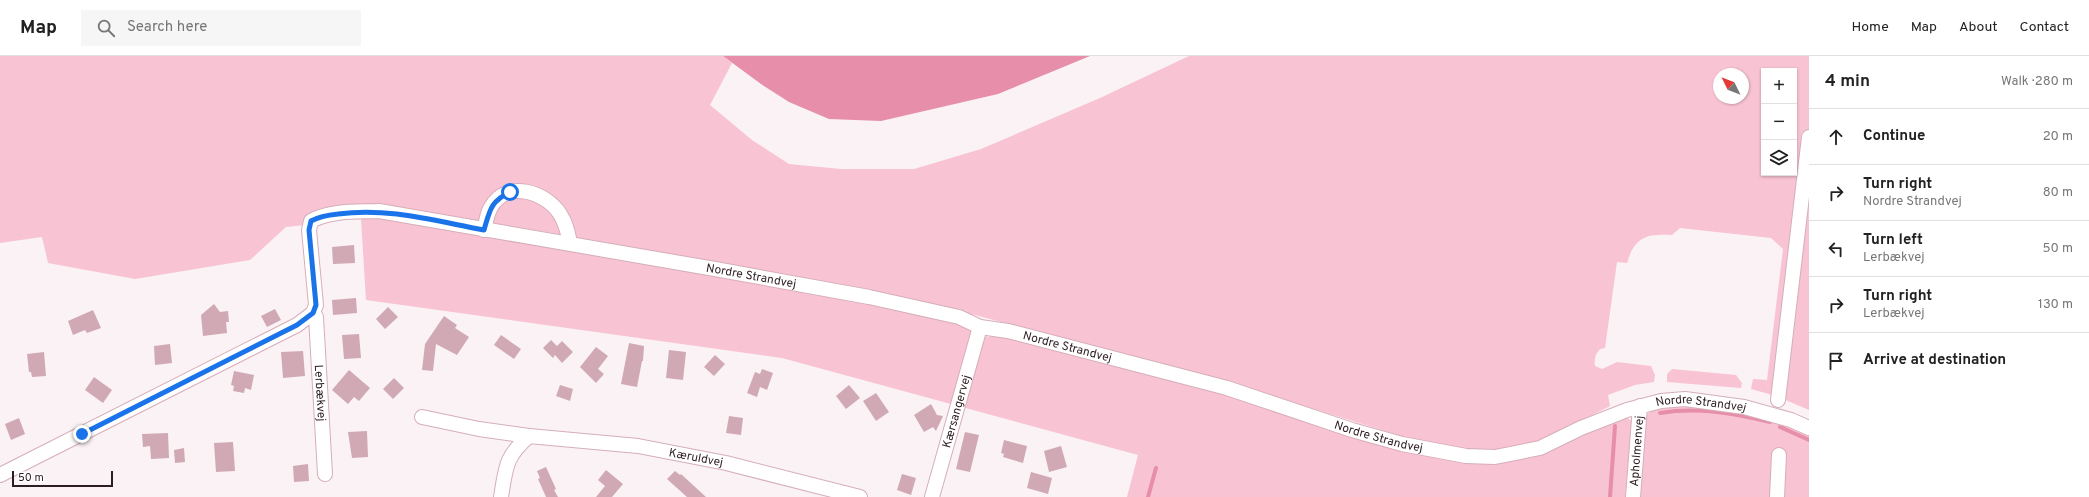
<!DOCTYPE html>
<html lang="en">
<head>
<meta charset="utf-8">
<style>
  :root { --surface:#fff; --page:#f6f6f6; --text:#222; --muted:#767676; --line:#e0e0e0 }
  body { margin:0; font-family:Overpass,sans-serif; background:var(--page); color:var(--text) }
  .controls { position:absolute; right:12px; top:12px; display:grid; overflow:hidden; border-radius:0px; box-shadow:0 1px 3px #0004 }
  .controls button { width:36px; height:36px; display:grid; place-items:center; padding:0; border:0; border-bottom:1px solid var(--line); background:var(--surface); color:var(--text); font:20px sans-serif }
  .compass { position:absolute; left:1713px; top:12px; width:36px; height:36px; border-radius:50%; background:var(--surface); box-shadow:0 1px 3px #0004; rotate:313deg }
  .scale { position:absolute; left:12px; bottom:10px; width:101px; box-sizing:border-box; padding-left:4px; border:2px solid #2c1d21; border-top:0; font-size:11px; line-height:14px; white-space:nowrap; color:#2c1d21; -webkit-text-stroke:3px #fff; paint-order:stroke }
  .stop { position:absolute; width:12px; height:12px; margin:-9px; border:3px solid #1a73e8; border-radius:50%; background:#fff }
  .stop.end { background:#1a73e8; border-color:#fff; box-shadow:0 1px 4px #0008 }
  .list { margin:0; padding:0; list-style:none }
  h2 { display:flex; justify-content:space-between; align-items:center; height:52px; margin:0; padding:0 16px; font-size:17px }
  h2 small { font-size:13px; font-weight:400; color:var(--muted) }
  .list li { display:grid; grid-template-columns:26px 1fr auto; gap:12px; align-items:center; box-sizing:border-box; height:56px; padding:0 16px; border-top:1px solid var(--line) }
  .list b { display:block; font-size:15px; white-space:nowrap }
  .list p { margin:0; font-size:13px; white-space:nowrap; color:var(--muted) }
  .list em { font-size:13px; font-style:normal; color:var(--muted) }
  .icon { flex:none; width:22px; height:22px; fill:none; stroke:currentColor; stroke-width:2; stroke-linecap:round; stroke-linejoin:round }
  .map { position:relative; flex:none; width:1809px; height:441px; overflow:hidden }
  header { display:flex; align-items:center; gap:24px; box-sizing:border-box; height:56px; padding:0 20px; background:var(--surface); border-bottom:1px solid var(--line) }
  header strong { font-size:19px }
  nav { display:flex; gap:22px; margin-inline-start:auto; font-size:14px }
  .search { width:280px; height:36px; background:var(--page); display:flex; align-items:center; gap:10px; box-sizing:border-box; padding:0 14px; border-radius:0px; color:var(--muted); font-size:15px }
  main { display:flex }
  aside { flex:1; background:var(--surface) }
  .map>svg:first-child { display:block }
  .green { fill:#f8c3d2; fill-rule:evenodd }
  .water { fill:#e68eaa }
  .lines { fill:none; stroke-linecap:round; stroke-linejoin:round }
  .stream { stroke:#e68eaa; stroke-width:4 }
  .building { fill:#d0a9b4 }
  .street-casing { stroke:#d5aeb9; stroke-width:16 }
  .street { stroke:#fff; stroke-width:14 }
  .route { stroke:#1a73e8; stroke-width:5 }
  .labels { text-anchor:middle; stroke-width:4; stroke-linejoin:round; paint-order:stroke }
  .street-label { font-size:12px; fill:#2c1d21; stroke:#fff }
</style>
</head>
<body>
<header>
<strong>Map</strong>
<div class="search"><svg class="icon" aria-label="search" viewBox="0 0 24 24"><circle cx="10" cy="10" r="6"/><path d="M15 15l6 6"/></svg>Search here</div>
<nav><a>Home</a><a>Map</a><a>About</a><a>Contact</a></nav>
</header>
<main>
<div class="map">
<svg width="1809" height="441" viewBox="0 0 1809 441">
  <rect width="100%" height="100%" fill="#fbf2f5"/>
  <g class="green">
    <path d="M0 0H723L732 7 710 49 752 84 789 108 841 113H914L981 93 1100 42 1189 0H1809V354L1776 340 1751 333 1753 323 1767 324 1783 193 1771 182 1680 172 1672 179C1647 178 1635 180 1627 207L1617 206 1605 292 1600 293C1595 299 1594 303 1595 310L1602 313 1617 306 1651 310 1655 319 1654 326 1635 329 1608 339 1610 350 1541 385 1505 394 1457 393 1405 381 1228 327 975 259 864 236 655 200 564 179 374 148 321 152 308 159 305 169 286 171 250 204 135 223 48 207 42 181 0 187ZM1764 15H1794V117H1764ZM1719 18H1743V42H1719Z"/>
    <polygon points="381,161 417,169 868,245 967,268 972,277 989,281 998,277 1496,407 1624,360 1632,365 1625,441 1127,441 1138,399 782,302 366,244 361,163"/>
    <polygon points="1672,313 1736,319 1742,327 1741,332 1667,326 1667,318"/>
    <path d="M1685 348C1728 354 1769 361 1809 378V441H1638L1645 361 1655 350Z"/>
  </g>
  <polygon class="water" points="723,0 1090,0 998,38 881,65 829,63 789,46 761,28"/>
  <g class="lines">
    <g class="stream">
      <path d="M1660 357C1698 351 1732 357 1770 366"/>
      <polyline points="1780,371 1809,384"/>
      <polyline points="1148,441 1156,412"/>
      <polyline points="1610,441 1615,370"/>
    </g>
  </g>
  <g class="building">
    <polygon points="354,189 355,207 333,208 332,191"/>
    <polygon points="356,242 357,257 333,259 332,244"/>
    <polygon points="214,248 220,256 228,255 229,266 226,266 227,277 203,280 201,259"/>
    <polygon points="388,251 398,261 385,273 376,263"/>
    <polygon points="275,253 281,264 267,271 261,260"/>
    <polygon points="93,254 101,272 87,277 85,274 73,279 68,265"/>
    <polygon points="444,260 457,269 455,272 469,281 457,299 436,288 433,315 422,314 425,288"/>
    <polygon points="359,278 361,302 344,303 342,279"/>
    <polygon points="501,279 521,293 514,303 494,289"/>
    <polygon points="551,284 557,290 562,285 573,296 562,307 555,299 553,302 543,292"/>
    <polygon points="629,287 644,290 643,305 642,305 637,331 621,328"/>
    <polygon points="170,288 172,307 155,309 154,290"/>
    <polygon points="596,291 608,300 598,313 604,318 596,327 580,311"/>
    <polygon points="669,294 686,296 683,324 666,322"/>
    <polygon points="303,295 305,320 283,322 281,296"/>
    <polygon points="44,296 46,320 32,321 31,316 29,316 27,298"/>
    <polygon points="715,299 725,308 714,320 704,311"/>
    <polygon points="762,313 773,317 767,334 760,331 757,341 747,337 755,316 760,318"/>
    <polygon points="349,314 370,332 359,345 354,341 348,348 332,334"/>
    <polygon points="234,315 254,319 251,334 245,332 244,337 233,335 234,330 231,329"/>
    <polygon points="94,321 112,334 103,347 85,334"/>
    <polygon points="394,322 404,332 393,343 383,333"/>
    <polygon points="560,329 573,333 570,345 556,340"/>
    <polygon points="849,329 860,342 846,353 836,340"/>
    <polygon points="876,337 889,356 876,365 863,345"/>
    <polygon points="931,348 937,359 943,360 936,375 933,371 924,376 914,359"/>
    <polygon points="729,360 743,362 741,379 726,377"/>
    <polygon points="19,362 25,378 11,384 5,368"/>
    <polygon points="367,375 368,401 352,402 348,376"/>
    <polygon points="965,376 979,379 970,416 956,413"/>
    <polygon points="168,377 169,402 151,403 150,390 143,391 142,378"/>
    <polygon points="1004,384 1027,390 1023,407 1003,401 1004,398 1001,397"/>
    <polygon points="233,386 235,415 216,416 214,387"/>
    <polygon points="1061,390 1067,411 1049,416 1044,395"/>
    <polygon points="184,392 185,406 175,407 174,394"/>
    <polygon points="308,408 309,425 294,426 293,410"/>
    <polygon points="546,411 556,433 554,434 558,441 546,441 538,423 540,422 537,415"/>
    <polygon points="606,414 623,428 612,441 596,441 605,430 598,424"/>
    <polygon points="675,415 680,419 681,418 706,441 687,441 667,423"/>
    <polygon points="1031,416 1052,422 1048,438 1027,432"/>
    <polygon points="902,418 916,422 911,439 897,434"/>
  </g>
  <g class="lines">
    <defs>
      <g id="street">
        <path d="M484 174C486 167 487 157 491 151 507 123 546 136 560 158 566 167 568 177 570 187"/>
        <path id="s1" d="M313 257 316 261 325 418"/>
        <polyline points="1778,344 1809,81"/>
        <polyline points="422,361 479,373 529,380"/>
        <path id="s2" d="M0 419 297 269 313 257 316 249 309 174 311 165C330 154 358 156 379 155L715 213 869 241 959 261 980 271 1008 275 1227 332 1352 374 1402 388 1466 400 1495 401 1540 392 1581 372 1627 354 1661 345 1685 343 1744 351 1791 364 1809 372"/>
        <path id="s3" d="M501 441C506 411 505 401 529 380L638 390 726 407 860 441"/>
        <path id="s4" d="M932 441 980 271"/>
        <path id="s5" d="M1633 441 1640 350"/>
        <polyline points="1777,441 1779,399"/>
      </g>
    </defs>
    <use href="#street" class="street-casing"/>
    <use href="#street" class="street"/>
  </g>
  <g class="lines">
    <path class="route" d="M82 378 297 269 313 257 316 249 309 174 311 165C320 160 328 159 338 158 388 151 435 165 484 174 490 154 490 146 510 136"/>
  </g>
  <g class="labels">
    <g class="street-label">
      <text dy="4" stroke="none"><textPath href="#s2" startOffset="893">Nordre Strandvej</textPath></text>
      <text dy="4" stroke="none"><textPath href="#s2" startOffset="1218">Nordre Strandvej</textPath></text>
      <text dy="4" stroke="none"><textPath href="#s1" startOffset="81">Lerbækvej</textPath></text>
      <text dy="4" stroke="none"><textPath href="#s2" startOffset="1877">Nordre Strandvej</textPath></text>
      <text dy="4" stroke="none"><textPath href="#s4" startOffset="89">Kærsangervej</textPath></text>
      <text dy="4" stroke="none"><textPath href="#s2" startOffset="1542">Nordre Strandvej</textPath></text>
      <text dy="4" stroke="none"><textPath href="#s5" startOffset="46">Apholmenvej</textPath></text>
      <text dy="4" stroke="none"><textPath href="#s3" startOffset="238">Kæruldvej</textPath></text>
    </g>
  </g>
</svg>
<div class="controls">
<button>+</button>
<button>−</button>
<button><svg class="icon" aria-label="layers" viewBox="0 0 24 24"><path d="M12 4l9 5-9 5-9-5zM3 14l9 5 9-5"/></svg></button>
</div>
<svg class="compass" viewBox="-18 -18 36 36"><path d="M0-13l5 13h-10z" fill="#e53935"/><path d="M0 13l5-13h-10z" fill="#767676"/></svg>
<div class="scale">50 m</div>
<div class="stop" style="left:510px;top:136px"></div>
<div class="stop end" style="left:82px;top:378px"></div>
</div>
<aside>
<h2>4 min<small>Walk · 280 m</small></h2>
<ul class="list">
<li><svg class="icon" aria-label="ahead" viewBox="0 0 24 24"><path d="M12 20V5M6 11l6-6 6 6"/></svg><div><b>Continue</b></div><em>20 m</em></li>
<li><svg class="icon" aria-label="right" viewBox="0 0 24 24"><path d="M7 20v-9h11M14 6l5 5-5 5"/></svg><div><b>Turn right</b><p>Nordre Strandvej</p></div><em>80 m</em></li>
<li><svg class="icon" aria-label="left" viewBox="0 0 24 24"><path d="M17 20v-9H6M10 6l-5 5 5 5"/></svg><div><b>Turn left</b><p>Lerbækvej</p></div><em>50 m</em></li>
<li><svg class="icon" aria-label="right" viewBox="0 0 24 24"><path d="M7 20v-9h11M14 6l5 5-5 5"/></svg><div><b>Turn right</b><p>Lerbækvej</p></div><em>130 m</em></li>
<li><svg class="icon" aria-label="arrive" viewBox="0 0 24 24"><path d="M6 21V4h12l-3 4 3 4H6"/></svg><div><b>Arrive at destination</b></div></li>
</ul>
</aside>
</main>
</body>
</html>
